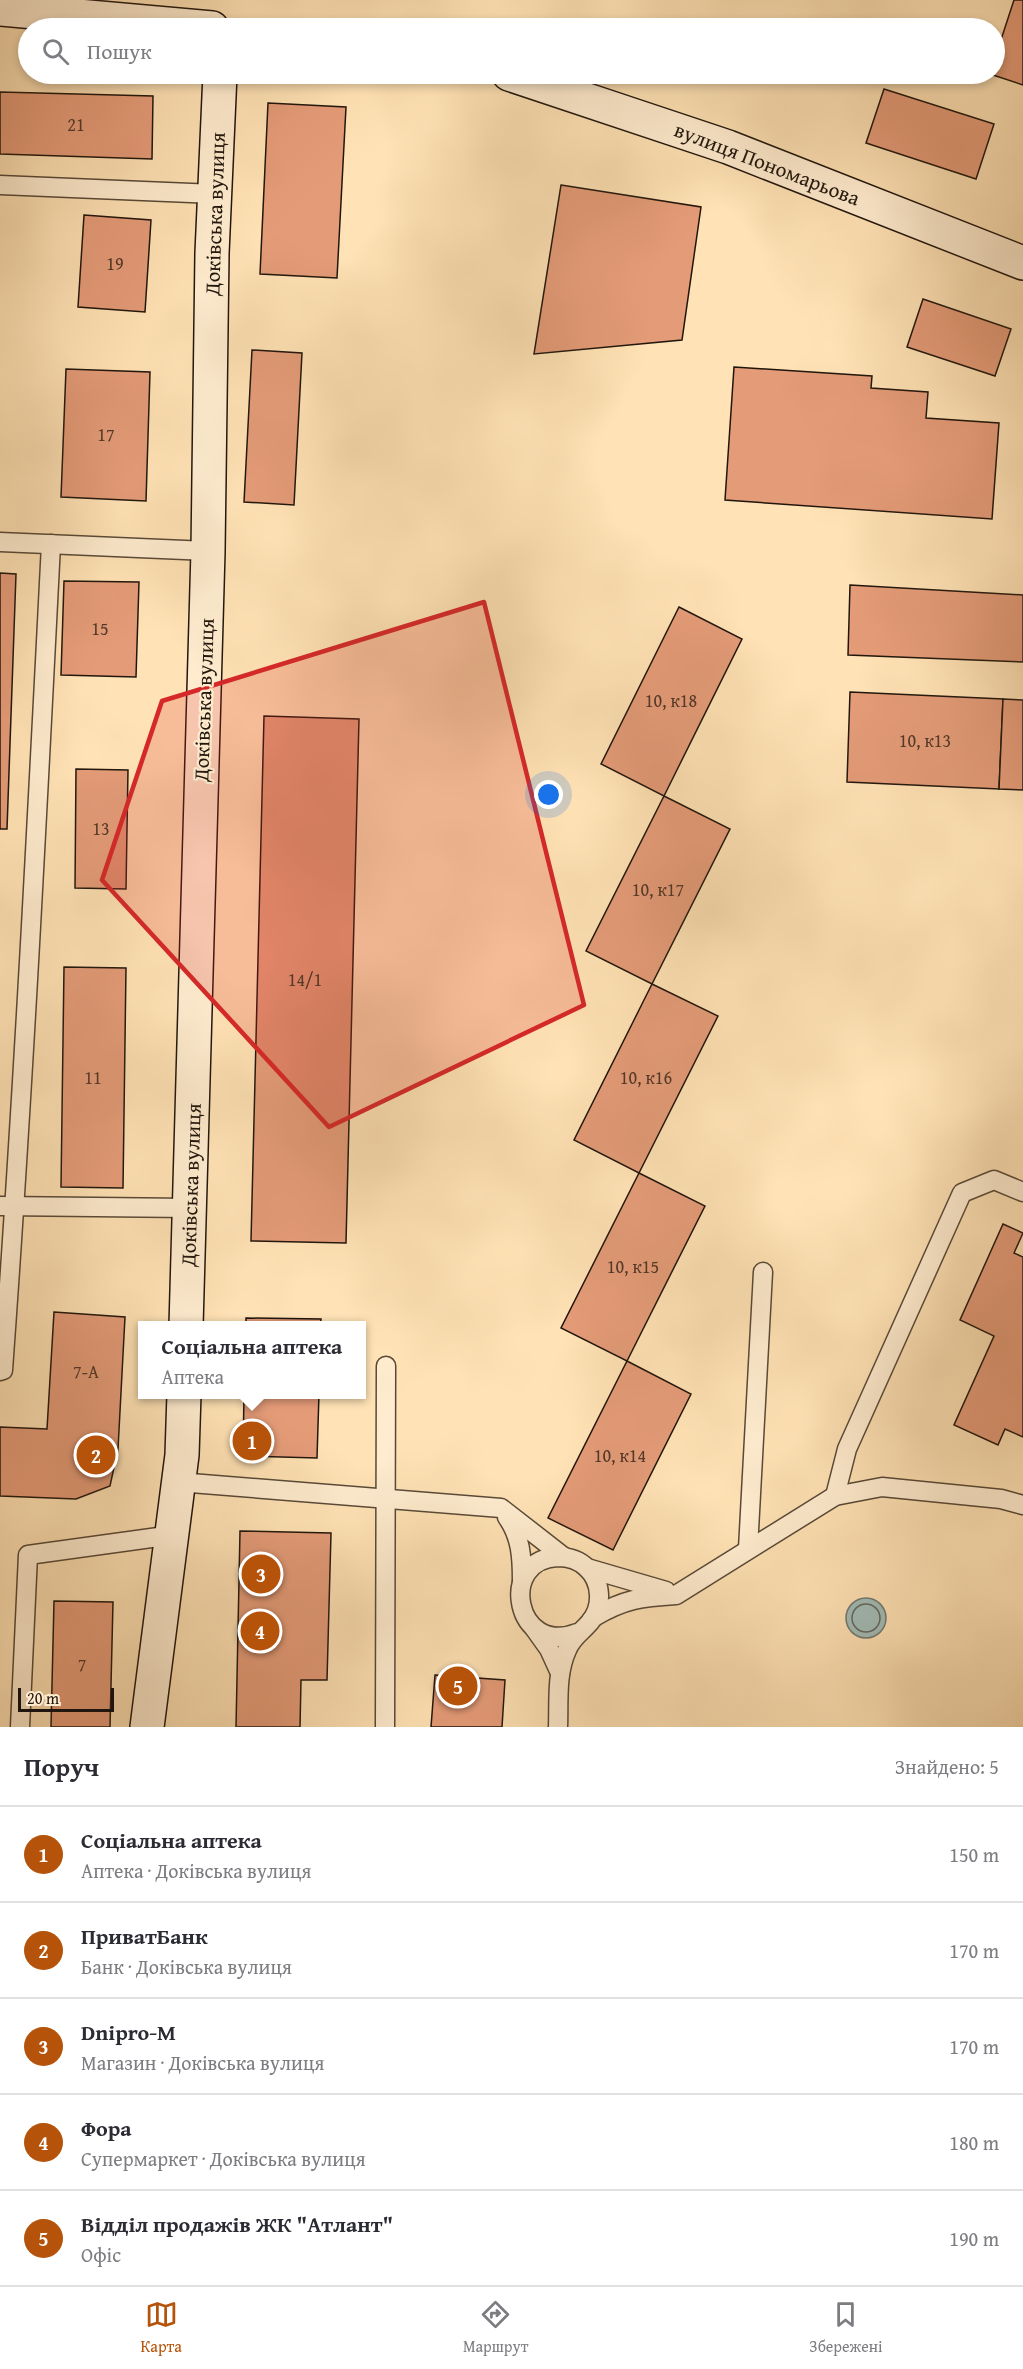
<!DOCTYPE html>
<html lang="uk">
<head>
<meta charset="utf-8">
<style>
  :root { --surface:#fff; --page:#f7f7f7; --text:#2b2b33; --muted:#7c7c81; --line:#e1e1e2; --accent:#b45309 }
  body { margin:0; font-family:"Gentium Book Plus",serif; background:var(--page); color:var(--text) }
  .scale { position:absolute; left:18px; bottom:15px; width:96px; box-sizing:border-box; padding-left:6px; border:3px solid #21160d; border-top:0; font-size:16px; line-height:21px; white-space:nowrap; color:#21160d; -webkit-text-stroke:4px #ffeccf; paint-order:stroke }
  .you { position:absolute; left:549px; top:795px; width:21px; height:21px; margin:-15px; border:4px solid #fff; border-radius:50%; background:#1a73e8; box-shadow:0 0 0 9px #1a73e833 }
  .badge { display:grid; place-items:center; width:39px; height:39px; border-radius:50%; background:var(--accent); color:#fff; font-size:20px; font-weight:700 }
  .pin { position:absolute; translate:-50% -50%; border:3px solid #fff; box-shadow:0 2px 6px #0006 }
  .popup { position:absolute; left:138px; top:1321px; width:228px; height:78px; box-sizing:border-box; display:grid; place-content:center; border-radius:0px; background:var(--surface); filter:drop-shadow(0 2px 4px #0005); font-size:20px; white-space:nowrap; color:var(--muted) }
  .popup b { font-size:22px; color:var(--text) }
  .popup::after { content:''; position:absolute; left:50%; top:100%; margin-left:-12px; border:12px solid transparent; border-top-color:var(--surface) }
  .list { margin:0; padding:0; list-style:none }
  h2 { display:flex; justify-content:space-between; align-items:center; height:78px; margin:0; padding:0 24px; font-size:26px }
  h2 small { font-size:20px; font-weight:400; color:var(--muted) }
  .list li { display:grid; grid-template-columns:39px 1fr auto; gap:18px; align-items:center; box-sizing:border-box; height:96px; padding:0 24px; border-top:2px solid var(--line) }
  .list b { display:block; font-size:22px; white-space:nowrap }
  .list p { margin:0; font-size:20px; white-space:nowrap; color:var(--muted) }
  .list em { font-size:20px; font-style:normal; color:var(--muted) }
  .icon { flex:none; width:33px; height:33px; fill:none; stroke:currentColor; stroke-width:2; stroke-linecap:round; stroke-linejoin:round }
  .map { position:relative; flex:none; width:1023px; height:1727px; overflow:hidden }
  .search { position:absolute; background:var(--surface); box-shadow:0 3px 9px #0003; left:18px; right:18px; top:18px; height:66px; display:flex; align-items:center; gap:15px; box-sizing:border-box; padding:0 21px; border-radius:33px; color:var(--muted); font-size:22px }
  .sheet { height:558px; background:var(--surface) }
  nav { display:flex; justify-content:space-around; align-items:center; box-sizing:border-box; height:84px; border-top:2px solid var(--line); background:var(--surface); font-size:16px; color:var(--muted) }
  nav a { display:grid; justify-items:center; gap:3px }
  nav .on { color:var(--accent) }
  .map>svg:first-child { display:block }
  .water { fill:#a3bcb7; stroke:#6f7a73; stroke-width:1.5 }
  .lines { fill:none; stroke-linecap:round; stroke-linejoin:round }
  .shore { stroke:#626962; stroke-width:1.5 }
  .building { fill:#e49b78; stroke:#21160d; stroke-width:1.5 }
  .lane-casing { stroke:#584937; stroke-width:21 }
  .secondary-casing { stroke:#21160d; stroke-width:36 }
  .lane { stroke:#ffeccf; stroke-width:18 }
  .secondary { stroke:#ffeccf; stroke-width:33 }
  .marked { fill:#d62828; fill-opacity:0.2; stroke:#d62828; stroke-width:4.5; stroke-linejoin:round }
  .labels { text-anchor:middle; stroke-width:4.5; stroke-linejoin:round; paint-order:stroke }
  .number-label { font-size:18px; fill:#523728 }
  .street-label { font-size:21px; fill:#21160d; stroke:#ffeccf }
</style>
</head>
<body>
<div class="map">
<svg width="1023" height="1727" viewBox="0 0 1023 1727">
  <rect width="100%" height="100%" fill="#ffe2b5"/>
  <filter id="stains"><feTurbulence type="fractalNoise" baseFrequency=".00333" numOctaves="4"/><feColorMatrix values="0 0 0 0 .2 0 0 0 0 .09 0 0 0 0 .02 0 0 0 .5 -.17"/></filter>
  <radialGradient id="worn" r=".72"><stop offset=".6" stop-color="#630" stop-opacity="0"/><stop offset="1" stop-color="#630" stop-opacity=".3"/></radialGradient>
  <circle class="water" cx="866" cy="1618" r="20"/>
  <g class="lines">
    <circle class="shore" cx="866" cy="1618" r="14"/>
  </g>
  <g class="building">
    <polygon points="1014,0 1023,0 1023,85 990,74 994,74 994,61"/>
    <polygon points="884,89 994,124 976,179 866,143"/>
    <polygon points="0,92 153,96 152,159 0,154"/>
    <polygon points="268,103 346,107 337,278 260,274"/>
    <polygon points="561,185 701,207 682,340 534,354"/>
    <polygon points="84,215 151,220 145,312 78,307"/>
    <polygon points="923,299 1011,329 995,376 907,347"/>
    <polygon points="252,350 302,353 294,505 244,502"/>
    <polygon points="734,367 872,376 871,388 928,392 926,418 999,423 992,519 725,500"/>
    <polygon points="66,369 150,372 146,501 61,497"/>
    <polygon points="0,573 16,574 7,829 0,829"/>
    <polygon points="64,581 139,582 136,677 61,675"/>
    <polygon points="850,585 1023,595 1023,662 848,655"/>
    <polygon points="679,607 742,639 664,796 601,764"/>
    <polygon points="850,692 1003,699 999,789 847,782"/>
    <polygon points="1003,699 1023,700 1023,790 999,789"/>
    <polygon points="264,716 359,719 346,1243 251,1241"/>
    <polygon points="76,769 128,770 126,889 75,888"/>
    <polygon points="664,796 730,829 652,984 586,951"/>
    <polygon points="64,967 126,968 123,1188 61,1187"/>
    <polygon points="652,984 718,1016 639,1173 574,1140"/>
    <polygon points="639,1173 705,1206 627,1361 561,1328"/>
    <polygon points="1003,1224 1023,1233 1014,1253 1023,1257 1023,1437 1005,1429 998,1445 954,1425 994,1336 960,1320"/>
    <polygon points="54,1312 125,1317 118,1449 110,1486 76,1499 0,1496 0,1427 47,1429"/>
    <polygon points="246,1318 321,1319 320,1326 246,1326"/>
    <polygon points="627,1361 691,1394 613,1550 548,1518"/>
    <polygon points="244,1394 319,1394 317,1458 243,1456"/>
    <polygon points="240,1531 331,1533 327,1680 301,1680 300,1727 236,1727"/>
    <polygon points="54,1601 113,1602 110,1727 51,1727"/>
    <polygon points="435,1675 505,1680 502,1727 431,1727"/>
  </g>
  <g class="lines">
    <defs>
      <g id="lane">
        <polyline points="0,185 215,194"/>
        <polyline points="0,542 208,551"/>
        <polyline points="0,1206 190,1208"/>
        <path d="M0 1371 3 1370C23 1095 37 820 51 544"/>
        <polyline points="178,1482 501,1508 564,1557"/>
        <polyline points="835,1496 847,1449 962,1193 994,1180 1023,1192"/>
        <path d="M507 1517C521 1537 522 1557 522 1581"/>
        <polyline points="748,1549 763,1272"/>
        <polyline points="587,1568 666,1591"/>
        <path d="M594 1617C624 1599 642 1597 676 1595L835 1496 882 1487 1001 1499 1023 1505"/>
        <polyline points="534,1628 549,1649 560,1673"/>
        <polyline points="20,1727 28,1555 173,1535"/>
        <polyline points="385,1727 386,1366"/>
        <path d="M558 1727C559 1702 556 1674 567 1650 572 1637 582 1632 590 1622 603 1607 602 1582 587 1568 579 1560 568 1557 558 1557 497 1559 515 1657 577 1633"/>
      </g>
      <g id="secondary">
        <polyline points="0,9 212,28"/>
        <polyline points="509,74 728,147 1023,263"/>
        <polyline points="186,1326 208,551 212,253 220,74"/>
        <polyline points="147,1727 182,1455 184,1394"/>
      </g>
    </defs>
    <use href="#lane" class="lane-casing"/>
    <use href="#secondary" class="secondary-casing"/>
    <use href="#lane" class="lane"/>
    <use href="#secondary" class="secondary"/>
  </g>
  <path class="marked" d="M484 602 584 1005 329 1127 102 880 162 701Z"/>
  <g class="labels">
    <g class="number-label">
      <text x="76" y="131">21</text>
      <text x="115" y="270">19</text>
      <text x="106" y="441">17</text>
      <text x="100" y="635">15</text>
      <text x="671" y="707">10, к18</text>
      <text x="925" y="747">10, к13</text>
      <text x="101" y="835">13</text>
      <text x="658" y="896">10, к17</text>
      <text x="305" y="986">14/1</text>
      <text x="93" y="1084">11</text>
      <text x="646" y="1084">10, к16</text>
      <text x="633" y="1273">10, к15</text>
      <text x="86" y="1378">7-А</text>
      <text x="620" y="1462">10, к14</text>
      <text x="82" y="1671">7</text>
    </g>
    <g class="street-label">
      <text transform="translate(767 164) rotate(21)" y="7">вулиця Пономарьова</text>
      <text transform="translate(215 214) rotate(-88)" y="7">Доківська вулиця</text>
      <text transform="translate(204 700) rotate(-88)" y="7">Доківська вулиця</text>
      <text transform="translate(191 1185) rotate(-88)" y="7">Доківська вулиця</text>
    </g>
  </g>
  <rect width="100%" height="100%" filter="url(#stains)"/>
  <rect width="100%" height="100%" fill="url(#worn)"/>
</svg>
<div class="scale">20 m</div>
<div class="you"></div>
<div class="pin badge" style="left:252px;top:1441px">1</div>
<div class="popup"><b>Соціальна аптека</b>Аптека</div>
<div class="pin badge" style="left:96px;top:1455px">2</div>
<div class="pin badge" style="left:261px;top:1574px">3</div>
<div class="pin badge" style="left:260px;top:1631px">4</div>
<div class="pin badge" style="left:458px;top:1686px">5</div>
<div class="search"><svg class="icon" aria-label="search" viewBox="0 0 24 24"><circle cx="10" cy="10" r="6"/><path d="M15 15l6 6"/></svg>Пошук</div>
</div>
<section class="sheet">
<h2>Поруч<small>Знайдено: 5</small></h2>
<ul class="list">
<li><span class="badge">1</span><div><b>Соціальна аптека</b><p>Аптека · Доківська вулиця</p></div><em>150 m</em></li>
<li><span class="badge">2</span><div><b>ПриватБанк</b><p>Банк · Доківська вулиця</p></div><em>170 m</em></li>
<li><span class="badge">3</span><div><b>Dnipro-M</b><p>Магазин · Доківська вулиця</p></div><em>170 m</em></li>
<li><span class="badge">4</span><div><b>Фора</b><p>Супермаркет · Доківська вулиця</p></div><em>180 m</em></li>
<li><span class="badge">5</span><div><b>Відділ продажів ЖК &quot;Атлант&quot;</b><p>Офіс</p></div><em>190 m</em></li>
</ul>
</section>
<nav>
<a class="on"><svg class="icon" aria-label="map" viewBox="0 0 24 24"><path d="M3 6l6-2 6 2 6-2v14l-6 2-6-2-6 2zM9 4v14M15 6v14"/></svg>Карта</a>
<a><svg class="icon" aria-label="directions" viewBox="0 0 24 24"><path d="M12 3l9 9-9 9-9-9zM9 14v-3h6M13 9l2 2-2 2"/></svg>Маршрут</a>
<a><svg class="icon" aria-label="saved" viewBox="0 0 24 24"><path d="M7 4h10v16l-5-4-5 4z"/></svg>Збережені</a>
</nav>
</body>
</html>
